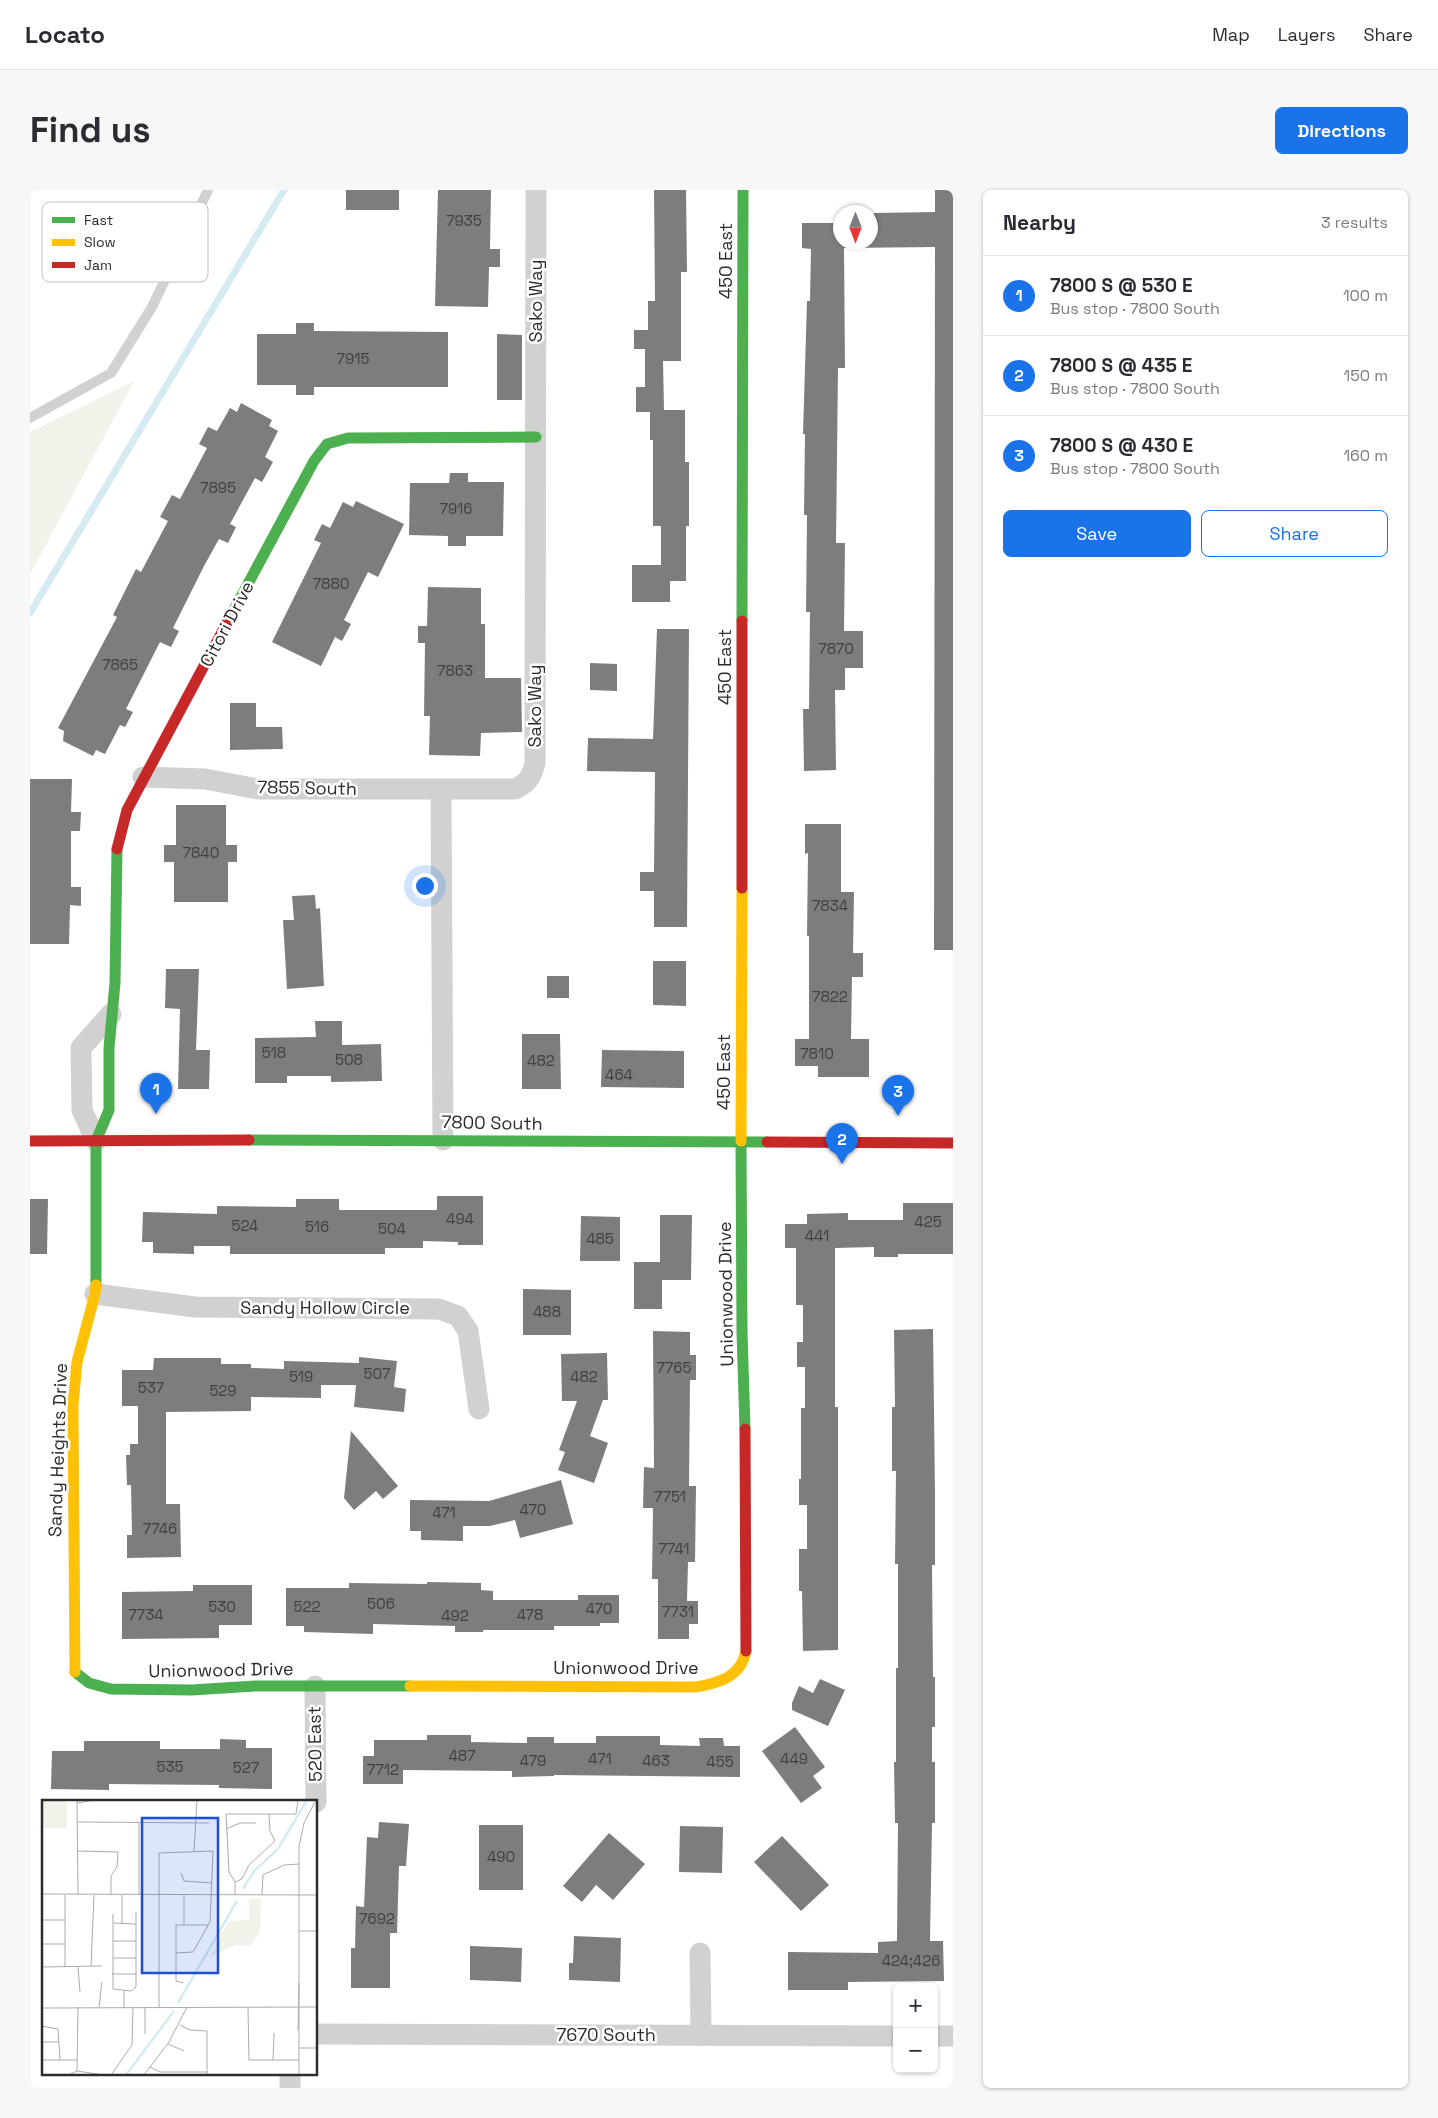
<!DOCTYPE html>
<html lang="en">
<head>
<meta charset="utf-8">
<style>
  :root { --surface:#fff; --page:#f7f7f7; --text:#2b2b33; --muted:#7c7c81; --line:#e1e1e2; --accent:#1a73e8 }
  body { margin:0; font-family:"Space Grotesk",sans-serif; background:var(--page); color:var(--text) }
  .controls { position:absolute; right:15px; bottom:15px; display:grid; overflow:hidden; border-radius:8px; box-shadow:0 1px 4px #0004 }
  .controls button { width:45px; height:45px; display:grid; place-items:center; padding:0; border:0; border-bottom:1px solid var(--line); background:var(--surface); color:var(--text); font:25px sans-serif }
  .compass { position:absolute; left:803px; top:15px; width:45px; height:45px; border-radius:50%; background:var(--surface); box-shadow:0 1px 4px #0004; rotate:180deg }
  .you { position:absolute; left:394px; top:695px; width:18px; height:18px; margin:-12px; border:4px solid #fff; border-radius:50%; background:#1a73e8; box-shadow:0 0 0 8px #1a73e833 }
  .badge { display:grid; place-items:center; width:32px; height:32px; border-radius:50%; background:var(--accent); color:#fff; font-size:16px; font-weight:700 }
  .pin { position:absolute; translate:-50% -41px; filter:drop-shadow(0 1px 2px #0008) }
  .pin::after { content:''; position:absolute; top:26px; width:18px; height:15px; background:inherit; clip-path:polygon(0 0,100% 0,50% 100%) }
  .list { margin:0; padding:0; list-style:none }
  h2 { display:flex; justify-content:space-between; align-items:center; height:65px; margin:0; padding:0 20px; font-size:21px }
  h2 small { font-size:16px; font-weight:400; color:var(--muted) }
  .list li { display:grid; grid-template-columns:32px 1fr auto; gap:15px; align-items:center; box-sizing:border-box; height:80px; padding:0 20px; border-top:1px solid var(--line) }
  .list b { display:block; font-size:19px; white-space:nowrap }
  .list p { margin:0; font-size:16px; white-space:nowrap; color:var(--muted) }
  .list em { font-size:16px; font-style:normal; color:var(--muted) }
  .actions { display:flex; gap:10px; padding:15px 20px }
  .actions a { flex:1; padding:11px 0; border:1px solid var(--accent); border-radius:8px; text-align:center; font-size:18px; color:var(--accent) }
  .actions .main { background:var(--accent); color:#fff }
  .map { position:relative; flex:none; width:923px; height:1898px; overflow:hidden; border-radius:8px }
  header { display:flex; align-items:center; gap:30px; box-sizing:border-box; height:70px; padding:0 25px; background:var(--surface); border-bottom:1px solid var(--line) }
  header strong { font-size:24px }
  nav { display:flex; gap:28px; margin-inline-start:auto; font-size:18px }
  .intro { display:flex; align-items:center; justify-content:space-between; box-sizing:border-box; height:120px; padding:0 30px }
  h1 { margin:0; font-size:35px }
  .button { padding:12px 22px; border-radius:8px; background:var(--accent); color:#fff; font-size:18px; font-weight:700 }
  main { display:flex; gap:30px; padding:0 30px }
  aside { flex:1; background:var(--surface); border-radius:8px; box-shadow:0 1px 4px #0004 }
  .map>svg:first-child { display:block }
  .green { fill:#f1f3ea }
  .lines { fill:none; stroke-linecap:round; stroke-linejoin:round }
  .stream { stroke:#d5ebf1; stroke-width:7 }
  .building { fill:#7d7d7d }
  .lane { stroke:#d1d1d1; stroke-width:10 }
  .street { stroke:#d1d1d1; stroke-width:21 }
  .fast { stroke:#4caf50; stroke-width:11 }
  .slow { stroke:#ffc107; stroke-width:11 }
  .jam { stroke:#c62828; stroke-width:11 }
  .labels { text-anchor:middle; stroke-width:5; stroke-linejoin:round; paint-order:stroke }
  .number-label { font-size:15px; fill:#404040 }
  .street-label { font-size:18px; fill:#2c2c2c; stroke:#fff }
  .inset-river { fill:none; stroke:#d5ebf1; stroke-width:2.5 }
  .inset-road { fill:none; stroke:#ababab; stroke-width:1 }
  .view { fill:#1d4ed8; fill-opacity:0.15; stroke:#1d4ed8; stroke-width:2.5 }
  .inset-edge { fill:none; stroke:#2c2c2c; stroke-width:2.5 }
  .key { fill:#fff; stroke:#c0c0c0; stroke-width:1 }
  .key-label { font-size:14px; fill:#2c2c2c }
</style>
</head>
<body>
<header>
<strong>Locato</strong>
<nav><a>Map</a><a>Layers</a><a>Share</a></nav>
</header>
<div class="intro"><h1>Find us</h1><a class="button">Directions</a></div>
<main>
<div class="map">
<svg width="923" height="1898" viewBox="0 0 923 1898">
  <rect width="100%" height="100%" fill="#fff"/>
  <polygon class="green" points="104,191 0,384 0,242"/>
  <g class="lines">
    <polyline class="stream" points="0,423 254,0"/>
  </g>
  <g class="building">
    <rect x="316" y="0" width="53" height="20"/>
    <polygon points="408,0 461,0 460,59 470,59 470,77 459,77 458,117 405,116"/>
    <polygon points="624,0 656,0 657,82 651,82 651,171 633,171 634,220 655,220 655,272 659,272 659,336 656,336 656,391 640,391 640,412 602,412 602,375 631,375 631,336 623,336 623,250 620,250 620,222 606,222 606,197 615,197 615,159 604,159 604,140 618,140 618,111 625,111"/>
    <polygon points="905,0 923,0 923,760 904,760 905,57 814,58 815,178 808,178 806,353 815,353 814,441 833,441 833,478 815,478 815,500 805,500 806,580 774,581 773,519 779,519 780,422 776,422 777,325 774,325 775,244 773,244 777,111 780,111 781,59 772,58 772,33 810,33 810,52 840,52 840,34 844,34 844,23 905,22"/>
    <polygon points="266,133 284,133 284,141 418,142 418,197 284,197 284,205 266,205 266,195 227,195 227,144 266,144"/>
    <polygon points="467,144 492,145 492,210 467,210"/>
    <polygon points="211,213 242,230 239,236 248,241 235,267 243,272 232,292 225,288 200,334 206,337 198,353 189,349 174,376 143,438 149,441 141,457 130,452 96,519 103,522 95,537 90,535 75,564 66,560 63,566 33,551 34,541 28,538 87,427 83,425 106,379 111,382 138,331 130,327 142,305 150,309 177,258 169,254 178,237 187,241 200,218 207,222"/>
    <polygon points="420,283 438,283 438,292 474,292 473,346 436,346 436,356 418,356 418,346 379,345 380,293 419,293"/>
    <polygon points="326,311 374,334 348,387 338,382 314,430 321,434 312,451 305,447 291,476 242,452 291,353 284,350 292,334 300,338 313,312 323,317"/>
    <polygon points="398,397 451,398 451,434 455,434 455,488 491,488 492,542 451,543 450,566 399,565 400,526 394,526 395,453 388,453 388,436 397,436"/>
    <polygon points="627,439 659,439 657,737 624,737 624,701 610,701 610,682 624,682 625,582 557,581 558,548 623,549"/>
    <polygon points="560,473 587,474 587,501 560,500"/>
    <polygon points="200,513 226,513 226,537 252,537 253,559 200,560"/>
    <polygon points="0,589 42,589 41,622 51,622 50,641 41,641 41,697 51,697 51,716 40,715 39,754 0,754"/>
    <polygon points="146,615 196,615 196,655 207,655 207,672 198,672 198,712 144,712 144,672 134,672 134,655 146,655"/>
    <polygon points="775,634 811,634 811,702 824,702 823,763 833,763 833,787 822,787 821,849 839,849 839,887 788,887 788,876 765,876 765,849 779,849 779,746 777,746 778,663 775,664"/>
    <polygon points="285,705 286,719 290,718 294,796 257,799 253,730 264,730 262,706"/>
    <polygon points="623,771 656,771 656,816 623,815"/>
    <polygon points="136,779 169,779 166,860 180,860 179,899 148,899 150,819 135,818"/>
    <rect x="517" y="786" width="22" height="22"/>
    <polygon points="285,831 312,831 312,855 351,854 352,891 301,892 301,886 257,886 257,893 225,893 225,848 286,847"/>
    <polygon points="492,844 530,844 531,899 492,899"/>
    <polygon points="572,860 654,861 654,898 571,897"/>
    <polygon points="407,1006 453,1006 453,1055 428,1055 428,1052 393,1051 393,1058 355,1058 355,1064 200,1064 200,1056 164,1056 164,1064 123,1063 123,1052 112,1052 113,1022 187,1024 187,1016 266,1017 266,1009 309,1009 309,1020 407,1020"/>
    <polygon points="0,1009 18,1009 17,1064 0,1064"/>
    <polygon points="873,1013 923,1013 923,1064 868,1064 868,1067 844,1067 844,1057 805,1058 805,1217 808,1217 808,1460 773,1461 772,1401 769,1401 769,1359 777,1359 777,1315 769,1315 769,1289 771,1289 771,1218 775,1218 775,1177 767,1177 767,1152 773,1152 773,1115 766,1115 766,1058 755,1058 755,1034 777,1034 777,1024 818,1023 818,1030 873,1030"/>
    <polygon points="630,1025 662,1025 661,1090 632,1090 632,1119 604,1119 604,1072 630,1072"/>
    <polygon points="551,1026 590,1027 590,1071 550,1071"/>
    <polygon points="493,1099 541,1100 541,1145 493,1145"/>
    <polygon points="903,1139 905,1304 905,1375 902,1375 903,1487 905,1487 905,1537 902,1537 902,1572 905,1572 905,1633 902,1633 900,1751 913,1751 914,1791 818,1792 818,1800 758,1800 758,1762 848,1763 848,1752 867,1751 868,1633 865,1633 864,1572 866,1572 866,1478 868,1478 868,1374 865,1374 866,1281 862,1281 862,1217 865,1217 864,1140"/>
    <polygon points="623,1141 660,1142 660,1165 666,1165 666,1190 660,1190 659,1296 666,1296 665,1372 658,1372 657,1411 668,1411 668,1434 659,1434 659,1449 628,1449 628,1389 622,1389 623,1318 613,1318 614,1277 624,1278"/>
    <polygon points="577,1163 578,1210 573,1210 560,1246 578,1253 564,1293 528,1280 535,1262 529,1260 547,1211 532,1211 531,1164"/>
    <polygon points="329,1167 367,1171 364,1197 376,1199 374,1222 324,1217 326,1195 291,1195 291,1208 221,1207 221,1221 136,1222 136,1314 150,1314 151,1367 97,1368 97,1345 102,1345 101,1295 97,1295 96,1265 100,1265 100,1254 108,1254 108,1216 92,1216 92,1180 123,1180 124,1168 191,1168 191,1174 221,1174 221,1178 254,1179 254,1171 329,1173"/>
    <polygon points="321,1241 368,1296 353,1309 346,1301 324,1320 314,1308"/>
    <polygon points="531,1290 543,1334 490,1348 485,1330 460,1336 433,1336 433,1351 391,1350 391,1341 380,1341 380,1310 459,1311"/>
    <polygon points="397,1392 451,1393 451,1400 463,1401 463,1410 548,1410 548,1405 589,1405 589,1433 570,1433 570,1436 524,1436 524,1440 453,1440 453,1442 425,1442 425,1436 343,1434 343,1444 274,1442 274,1436 256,1436 256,1398 319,1398 319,1393 397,1394"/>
    <polygon points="163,1395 222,1395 222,1435 189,1435 189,1448 92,1449 92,1402 163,1401"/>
    <polygon points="790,1489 815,1500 798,1536 762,1520 762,1513 769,1496 783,1503"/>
    <polygon points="765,1537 795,1577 783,1586 792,1598 771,1613 732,1561"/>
    <polygon points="397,1545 441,1545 441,1552 497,1553 497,1547 524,1547 524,1553 566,1553 566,1546 630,1546 630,1555 670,1556 669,1548 693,1548 694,1556 710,1556 710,1587 524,1585 524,1586 482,1587 482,1581 373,1580 373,1594 333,1594 333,1566 344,1566 344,1550 397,1550"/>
    <polygon points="190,1549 216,1550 216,1558 242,1558 242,1599 189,1598 189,1595 79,1594 79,1600 21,1599 22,1561 54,1561 54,1551 130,1551 130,1559 190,1559"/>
    <polygon points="349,1632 379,1634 376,1676 369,1676 367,1743 360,1743 360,1798 321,1798 321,1758 325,1758 326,1716 334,1717 337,1647 348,1648"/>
    <rect x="449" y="1635" width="44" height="65"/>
    <polygon points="650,1636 693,1637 692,1683 649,1682"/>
    <polygon points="579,1643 615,1674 583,1710 566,1695 552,1712 533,1696"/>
    <polygon points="752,1646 799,1695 771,1721 724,1672"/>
    <polygon points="544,1746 591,1748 590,1792 539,1790 539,1773 543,1773"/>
    <polygon points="440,1756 492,1758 491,1792 440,1790"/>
  </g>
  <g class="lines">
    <polyline class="lane" points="0,228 81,183 122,117 178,0"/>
    <g class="street">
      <path d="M113 587 175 589 228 599H485C498 593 502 586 505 573L506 0"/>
      <polyline points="411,600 413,950"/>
      <polyline points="66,951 52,920 51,858 81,824"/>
      <polyline points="65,1104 165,1117 409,1119 428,1126 438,1141 449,1219"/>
      <polyline points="285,1496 286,1612"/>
      <polyline points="670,1763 671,1845"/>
      <polyline points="286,1844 867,1846"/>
      <polyline points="904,1846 923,1846"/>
      <polyline points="260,1898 260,1884"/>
    </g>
    <g class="fast">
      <polyline points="199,429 284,271 297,254 318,248 506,247"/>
      <polyline points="712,431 713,0"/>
      <polyline points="219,950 737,952"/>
      <polyline points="711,951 712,1142 715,1239"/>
      <polyline points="66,1095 66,951 79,920 79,858 85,793 87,659"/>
      <polyline points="45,1482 59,1493 81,1499 162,1500 225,1496 380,1496"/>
    </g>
    <g class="slow">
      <polyline points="711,951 712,698"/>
      <polyline points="45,1482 43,1215 47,1172 65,1104 66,1095"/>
      <path d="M380 1496 666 1497C689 1493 711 1487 716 1461"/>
    </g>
    <g class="jam">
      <polyline points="87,659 97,620 199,429"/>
      <polyline points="712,698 712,431"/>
      <polyline points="0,951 219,950"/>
      <polyline points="737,952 923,953"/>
      <polyline points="715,1239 716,1461"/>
    </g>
  </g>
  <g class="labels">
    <g class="number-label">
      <text x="434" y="36">7935</text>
      <text x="323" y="174">7915</text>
      <text x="188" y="303">7895</text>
      <text x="426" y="324">7916</text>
      <text x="301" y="399">7880</text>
      <text x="806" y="464">7870</text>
      <text x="90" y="480">7865</text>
      <text x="425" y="486">7863</text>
      <text x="171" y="668">7840</text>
      <text x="800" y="721">7834</text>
      <text x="800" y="812">7822</text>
      <text x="244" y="868">518</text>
      <text x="787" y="869">7810</text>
      <text x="319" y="875">508</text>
      <text x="511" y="876">482</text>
      <text x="589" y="890">464</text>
      <text x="430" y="1034">494</text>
      <text x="898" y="1037">425</text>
      <text x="215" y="1041">524</text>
      <text x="287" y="1042">516</text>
      <text x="362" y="1044">504</text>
      <text x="787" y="1051">441</text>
      <text x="570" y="1054">485</text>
      <text x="517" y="1127">488</text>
      <text x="644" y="1183">7765</text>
      <text x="347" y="1189">507</text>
      <text x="271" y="1192">519</text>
      <text x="554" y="1192">482</text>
      <text x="121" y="1203">537</text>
      <text x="193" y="1206">529</text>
      <text x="640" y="1312">7751</text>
      <text x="503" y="1325">470</text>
      <text x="414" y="1328">471</text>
      <text x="130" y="1344">7746</text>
      <text x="644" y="1364">7741</text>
      <text x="351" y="1419">506</text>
      <text x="192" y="1422">530</text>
      <text x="277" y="1422">522</text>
      <text x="569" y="1424">470</text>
      <text x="648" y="1427">7731</text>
      <text x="116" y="1430">7734</text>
      <text x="500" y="1430">478</text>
      <text x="425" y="1431">492</text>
      <text x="432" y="1571">487</text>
      <text x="570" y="1574">471</text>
      <text x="764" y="1574">449</text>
      <text x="503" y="1576">479</text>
      <text x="626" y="1576">463</text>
      <text x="690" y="1577">455</text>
      <text x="140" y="1582">535</text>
      <text x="216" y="1583">527</text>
      <text x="353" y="1585">7712</text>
      <text x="471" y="1672">490</text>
      <text x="347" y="1734">7692</text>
      <text x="881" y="1776">424;426</text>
    </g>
    <g class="street-label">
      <text transform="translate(696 71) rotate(-90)" y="6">450 East</text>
      <text transform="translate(506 111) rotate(-90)" y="6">Sako Way</text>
      <text transform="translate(197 434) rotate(-62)" y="6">Citori Drive</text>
      <text transform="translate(695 477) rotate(-90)" y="6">450 East</text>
      <text transform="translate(505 516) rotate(-90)" y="6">Sako Way</text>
      <text transform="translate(277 598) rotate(1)" y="6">7855 South</text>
      <text transform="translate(694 882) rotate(-90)" y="6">450 East</text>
      <text transform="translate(462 933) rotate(1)" y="6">7800 South</text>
      <text transform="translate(696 1104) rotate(-91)" y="6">Unionwood Drive</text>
      <text x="295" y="1124">Sandy Hollow Circle</text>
      <text transform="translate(28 1260) rotate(-88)" y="6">Sandy Heights Drive</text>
      <text x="596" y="1484">Unionwood Drive</text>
      <text transform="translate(191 1480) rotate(-1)" y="6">Unionwood Drive</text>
      <text transform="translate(285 1554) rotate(-91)" y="6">520 East</text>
      <text x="576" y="1851">7670 South</text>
    </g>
  </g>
  <g transform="translate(12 1610)">
    <rect width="275" height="275" fill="#fff"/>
    <path d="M0 0H25V28H0ZM207 99H219L218 133 208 146 194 145 167 157 187 121 207 120Z" fill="#f1f3ea"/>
    <path class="inset-river" d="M201 89 212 71 236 49 265 0M136 203 195 101M84 275 132 211"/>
    <path class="inset-road" d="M35 0 36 95M35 3 52 0M36 22 167 23M97 22V95M184 29 198 23H214M36 51 76 52 75 67 69 76V94M152 51 155 0M139 73 142 81 170 83M193 82 200 79 207 65 233 41 228 31 227 14M0 94 275 95M23 95V167M80 95V124M142 95V124M193 95V82L187 72 184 14H254L256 0M220 95 221 75 242 65 257 64M71 114V189L89 191 94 187V112M0 120H23M71 123 94 124M257 131H275M71 141H94M0 144H23M71 158H94M49 166 52 95M0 167 60 166M36 167 38 192M70 174H94M141 183 134 181V125H166M82 191V208M57 207 60 182M117 207V53L171 51 168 122 151 152 134 153M206 207 207 260H257M0 208 275 207M138 225 148 230 165 231V275M0 226 16 229 18 260M256 231 257 183M103 234V207M0 242H17M126 244 142 251M257 248H275M0 260H35M231 260 232 233M108 267 118 272H165M35 271 36 207M27 275 35 271 62 275M69 275 90 245 91 208M102 275 127 242 145 207M257 275V47L262 23 274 0"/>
    <path class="view" d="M100 18H176V173H100Z"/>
    <rect width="275" height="275" class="inset-edge"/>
  </g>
  <rect x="12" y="12" width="166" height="80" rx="8" class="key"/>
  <rect x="22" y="27" width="23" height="6" fill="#4caf50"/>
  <rect x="22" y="49" width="23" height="7" fill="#ffc107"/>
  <rect x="22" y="72" width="23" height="6" fill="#c62828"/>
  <g class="key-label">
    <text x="54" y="35">Fast</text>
    <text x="54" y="57">Slow</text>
    <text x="54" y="80">Jam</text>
  </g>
</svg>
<div class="controls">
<button>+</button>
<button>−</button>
</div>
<svg class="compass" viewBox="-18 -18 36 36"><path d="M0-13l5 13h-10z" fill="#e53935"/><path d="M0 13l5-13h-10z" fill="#7c7c81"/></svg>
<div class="you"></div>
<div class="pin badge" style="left:126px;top:924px">1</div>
<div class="pin badge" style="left:812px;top:974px">2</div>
<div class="pin badge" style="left:868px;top:926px">3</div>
</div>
<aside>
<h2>Nearby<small>3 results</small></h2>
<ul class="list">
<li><span class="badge">1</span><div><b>7800 S @ 530 E</b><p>Bus stop · 7800 South</p></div><em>100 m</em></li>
<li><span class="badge">2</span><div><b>7800 S @ 435 E</b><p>Bus stop · 7800 South</p></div><em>150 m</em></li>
<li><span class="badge">3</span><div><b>7800 S @ 430 E</b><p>Bus stop · 7800 South</p></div><em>160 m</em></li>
</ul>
<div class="actions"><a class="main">Save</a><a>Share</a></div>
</aside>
</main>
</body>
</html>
